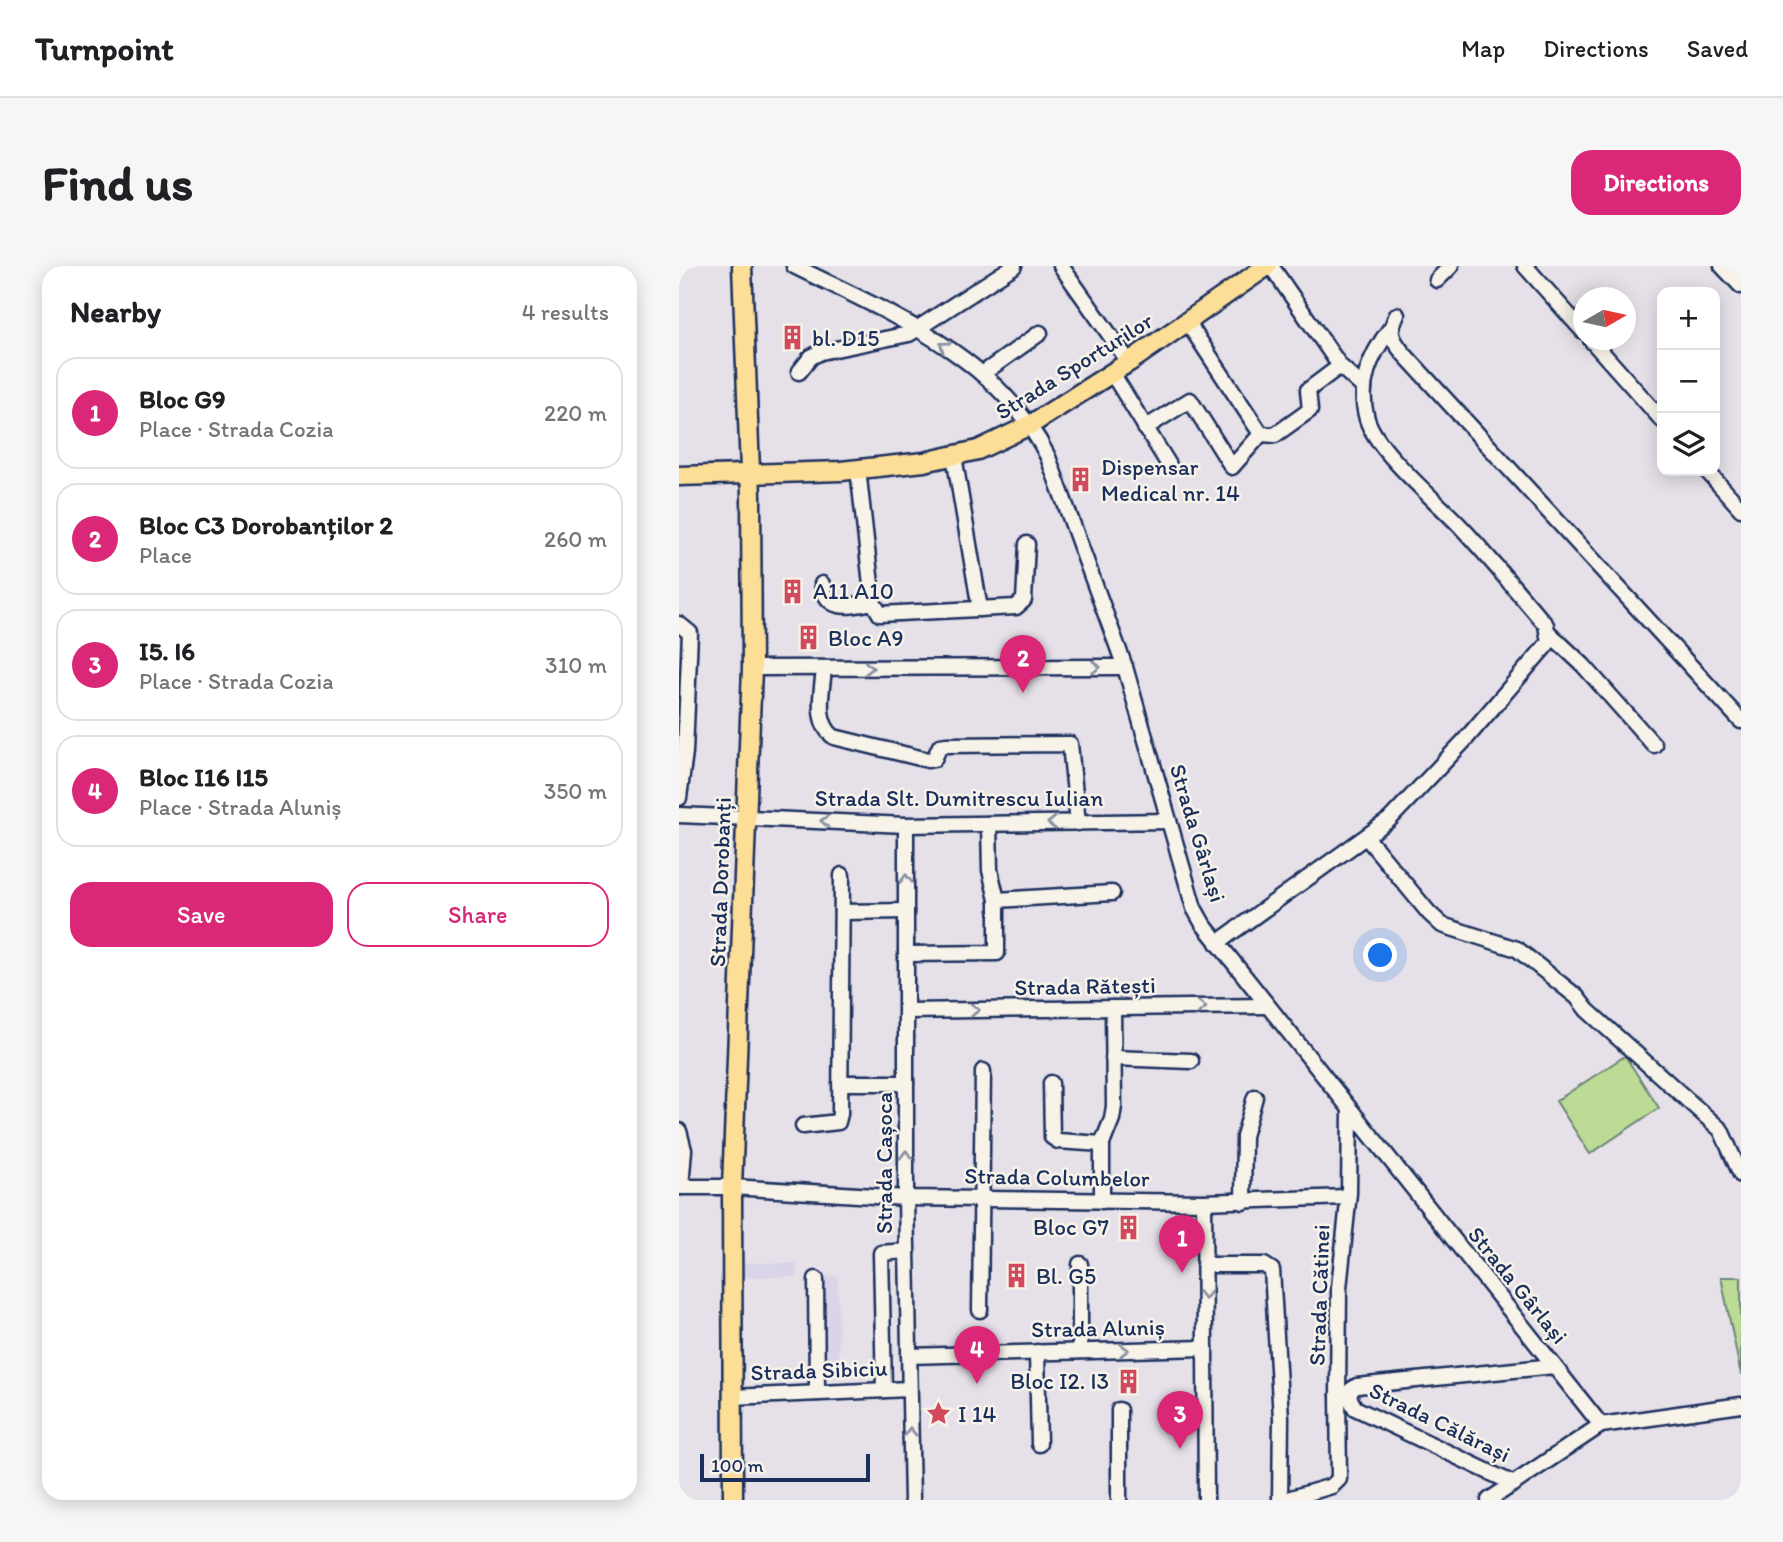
<!DOCTYPE html>
<html lang="en">
<head>
<meta charset="utf-8">
<style>
  :root { --surface:#fff; --page:#f6f6f6; --text:#202124; --muted:#757577; --line:#e0e0e0; --accent:#db2777 }
  body { margin:0; font-family:Itim,sans-serif; background:var(--page); color:var(--text) }
  .controls { position:absolute; right:21px; top:21px; display:grid; overflow:hidden; border-radius:14px; box-shadow:0 4px 18px #0003 }
  .controls button { width:63px; height:63px; display:grid; place-items:center; padding:0; border:0; border-bottom:2px solid var(--line); background:var(--surface); color:var(--text); font:35px sans-serif }
  .compass { position:absolute; left:894px; top:21px; width:63px; height:63px; border-radius:50%; background:var(--surface); box-shadow:0 4px 18px #0003; rotate:81deg }
  .scale { position:absolute; left:21px; bottom:18px; width:170px; box-sizing:border-box; padding-left:7px; border:4px solid #1b2f5e; border-top:0; font-size:19px; line-height:24px; white-space:nowrap; color:#1b2f5e; -webkit-text-stroke:5px #f7f3e8; paint-order:stroke }
  .you { position:absolute; left:702px; top:690px; width:24px; height:24px; margin:-18px; border:5px solid #fff; border-radius:50%; background:#1a73e8; box-shadow:0 0 0 10px #1a73e833 }
  .badge { display:grid; place-items:center; width:46px; height:46px; border-radius:50%; background:var(--accent); color:#fff; font-size:23px; font-weight:700 }
  .pin { position:absolute; translate:-50% -58px; filter:drop-shadow(0 2px 4px #0008) }
  .pin::after { content:''; position:absolute; top:37px; width:24px; height:21px; background:inherit; clip-path:polygon(0 0,100% 0,50% 100%) }
  .list { margin:0; padding:0; list-style:none }
  h2 { display:flex; justify-content:space-between; align-items:center; height:91px; margin:0; padding:0 28px; font-size:30px }
  h2 small { font-size:23px; font-weight:400; color:var(--muted) }
  .list li { display:grid; grid-template-columns:46px 1fr auto; gap:21px; align-items:center; box-sizing:border-box; height:112px; margin:0 14px 14px; padding:0 14px; border:2px solid var(--line); border-radius:21px }
  .list b { display:block; font-size:26px; white-space:nowrap }
  .list p { margin:0; font-size:23px; white-space:nowrap; color:var(--muted) }
  .list em { font-size:23px; font-style:normal; color:var(--muted) }
  .actions { display:flex; gap:14px; padding:21px 28px }
  .actions a { flex:1; padding:16px 0; border:2px solid var(--accent); border-radius:21px; text-align:center; font-size:24px; color:var(--accent) }
  .actions .main { background:var(--accent); color:#fff }
  .icon { flex:none; width:38px; height:38px; fill:none; stroke:currentColor; stroke-width:2; stroke-linecap:round; stroke-linejoin:round }
  .map { position:relative; flex:none; width:1062px; height:1234px; overflow:hidden; border-radius:21px }
  header { display:flex; align-items:center; gap:42px; box-sizing:border-box; height:98px; padding:0 35px; background:var(--surface); border-bottom:2px solid var(--line) }
  header strong { font-size:33px }
  nav { display:flex; gap:38px; margin-inline-start:auto; font-size:24px }
  .intro { display:flex; align-items:center; justify-content:space-between; box-sizing:border-box; height:168px; padding:0 42px }
  h1 { margin:0; font-size:49px }
  .button { padding:18px 32px; border-radius:21px; background:var(--accent); color:#fff; font-size:24px; font-weight:700 }
  main { display:flex; gap:42px; padding:0 42px }
  aside { flex:1; background:var(--surface); border-radius:21px; box-shadow:0 4px 18px #0003 }
  .map>svg:first-child { display:block }
  .built { fill:#dad4e8 }
  .green { fill:#bcdb94; stroke:#6c8579; stroke-width:2 }
  .lines { fill:none; stroke-linecap:round; stroke-linejoin:round }
  .minor-casing { stroke:#1b2f5e; stroke-width:19 }
  .major-casing { stroke:#1b2f5e; stroke-width:23 }
  .minor { stroke:#f7f3e8; stroke-width:14 }
  .major { stroke:#fdde96; stroke-width:18 }
  .oneway { stroke:#8991a3 }
  .labels { text-anchor:middle; stroke-width:5; stroke-linejoin:round; paint-order:stroke }
  .poi-label { font-size:23px; fill:#1b2f5e; stroke:#f7f3e8; text-anchor:start }
  .street-label { font-size:23px; fill:#1b2f5e; stroke:#f7f3e8 }
</style>
</head>
<body>
<header>
<strong>Turnpoint</strong>
<nav><a>Map</a><a>Directions</a><a>Saved</a></nav>
</header>
<div class="intro"><h1>Find us</h1><a class="button">Directions</a></div>
<main>
<aside>
<h2>Nearby<small>4 results</small></h2>
<ul class="list">
<li><span class="badge">1</span><div><b>Bloc G9</b><p>Place · Strada Cozia</p></div><em>220 m</em></li>
<li><span class="badge">2</span><div><b>Bloc C3 Dorobanților 2</b><p>Place</p></div><em>260 m</em></li>
<li><span class="badge">3</span><div><b>I5. I6</b><p>Place · Strada Cozia</p></div><em>310 m</em></li>
<li><span class="badge">4</span><div><b>Bloc I16 I15</b><p>Place · Strada Aluniș</p></div><em>350 m</em></li>
</ul>
<div class="actions"><a class="main">Save</a><a>Share</a></div>
</aside>
<div class="map">
<svg width="1062" height="1234" viewBox="0 0 1062 1234">
  <rect width="100%" height="100%" fill="#e6e1e8"/>
  <filter id="ink" filterUnits="userSpaceOnUse"><feTurbulence type="fractalNoise" baseFrequency=".0143" numOctaves="2"/><feDisplacementMap in="SourceGraphic" scale="14" xChannelSelector="R" yChannelSelector="G"/><feConvolveMatrix kernelMatrix="1 2 1 2 8 2 1 2 1" color-interpolation-filters="sRGB"/></filter>
  <g filter="url(#ink)">
    <g class="built">
      <rect x="64" y="997" width="54" height="14"/>
      <polygon points="147,1010 159,1010 160,1111 147,1111"/>
    </g>
    <g class="green">
      <polygon points="946,790 980,842 911,888 877,835"/>
      <polygon points="1042,1011 1062,1011 1062,1109"/>
    </g>
    <g class="lines">
      <defs>
        <g id="minor">
          <path d="M115 0C210 47 320 91 369 191L446 401 515 642 524 658 922 1159"/>
          <polyline points="382,0 450,96"/>
          <polyline points="846,0 904,65"/>
          <polyline points="1043,0 1062,20"/>
          <polyline points="758,14 772,0"/>
          <path d="M718 49C709 66 712 72 724 87L1062 455"/>
          <polyline points="912,74 983,154"/>
          <polyline points="661,100 685,122"/>
          <polyline points="120,106 132,91 142,86 230,68 335,0"/>
          <polyline points="433,107 490,199"/>
          <polyline points="303,108 361,67"/>
          <polyline points="466,162 511,134 553,201 582,168 509,57"/>
          <polyline points="582,168 596,169 631,144 629,124 661,100 592,0"/>
          <polyline points="275,190 301,343"/>
          <polyline points="179,203 194,336 201,348 337,341 345,334 348,278"/>
          <polyline points="1028,205 1062,243"/>
          <path d="M143 318C148 347 171 340 194 336"/>
          <polyline points="0,358 11,367 6,486 0,532"/>
          <polyline points="870,367 904,399 975,479"/>
          <polyline points="73,402 446,401"/>
          <path d="M145 403C143 426 135 456 155 471L249 494 255 493 261 480 267 479 391 478 399 557"/>
          <polyline points="0,549 227,559 490,555"/>
          <polyline points="310,558 311,604 318,634"/>
          <polyline points="227,559 227,932 233,1234"/>
          <polyline points="688,572 750,647 763,659 838,683 898,731 908,744 1042,864 1062,909"/>
          <polyline points="163,646 227,645"/>
          <path d="M538 677 710 554 785 475 870 376 867 359C839 327 812 293 783 262 758 235 698 186 688 153 678 118 691 90 711 63"/>
          <polyline points="227,688 318,687 318,634 433,627"/>
          <polyline points="228,745 586,740"/>
          <polyline points="434,792 512,795"/>
          <polyline points="161,817 227,817"/>
          <polyline points="372,817 373,871 379,875 423,878"/>
          <polyline points="124,860 159,856 161,848 163,609"/>
          <polyline points="0,865 5,884 2,921"/>
          <polyline points="0,921 53,921 227,932 525,936 668,931"/>
          <polyline points="423,935 423,878 433,853 435,840 434,742"/>
          <polyline points="525,936 527,1234"/>
          <polyline points="564,936 565,870 576,831"/>
          <polyline points="401,998 401,1085"/>
          <polyline points="526,999 585,999 593,1004 602,1152 601,1234"/>
          <polyline points="137,1013 138,1127"/>
          <polyline points="301,1044 304,805"/>
          <polyline points="358,1086 360,1178"/>
          <polyline points="230,1090 526,1082"/>
          <polyline points="205,1124 202,987 228,985"/>
          <polyline points="52,1131 230,1123"/>
          <polyline points="670,1131 659,1129 660,1022 670,927 671,845"/>
          <polyline points="670,1131 672,1124 678,1120 875,1100"/>
          <polyline points="670,1131 676,1142 835,1218"/>
          <polyline points="440,1234 440,1144"/>
          <polyline points="605,1234 653,1220 660,1213 659,1129"/>
          <polyline points="810,1234 922,1159 1062,1139"/>
        </g>
        <g id="major">
          <polyline points="0,210 162,205 245,196 299,184 351,159 450,96 588,0"/>
          <polyline points="54,1234 53,921 73,402 72,230 63,0"/>
        </g>
      </defs>
      <use href="#minor" class="minor-casing"/>
      <use href="#major" class="major-casing"/>
      <use href="#minor" class="minor"/>
      <use href="#major" class="major"/>
    </g>
    <defs><path id="oneway-chevron" d="M-2-3.5L2.5 0L-2 3.5" fill="none" stroke-width="1.6" stroke-linecap="round" stroke-linejoin="round" transform="scale(1.75)"/></defs>
    <g class="oneway">
      <use href="#oneway-chevron" transform="translate(265 80) rotate(-144)"/>
      <use href="#oneway-chevron" transform="translate(417 401)"/>
      <use href="#oneway-chevron" transform="translate(190 402)"/>
      <use href="#oneway-chevron" transform="translate(146 555) rotate(-177)"/>
      <use href="#oneway-chevron" transform="translate(373 557) rotate(179)"/>
      <use href="#oneway-chevron" transform="translate(227 613) rotate(-90)"/>
      <use href="#oneway-chevron" transform="translate(523 741) rotate(-1)"/>
      <use href="#oneway-chevron" transform="translate(296 744) rotate(-1)"/>
      <use href="#oneway-chevron" transform="translate(227 889) rotate(-90)"/>
      <use href="#oneway-chevron" transform="translate(526 1029) rotate(90)"/>
      <use href="#oneway-chevron" transform="translate(445 1084) rotate(-1)"/>
      <use href="#oneway-chevron" transform="translate(231 1166) rotate(-91)"/>
    </g>
  </g>
  <defs>
    <symbol id="building-bare" viewBox="-9 -9 18 18"><path d="M-4-6H4V6H1V3H-1V6H-4ZM-2.5-4.3h1.7v1.8h-1.7ZM.8-4.3h1.7v1.8H.8ZM-2.5-1h1.7V.8h-1.7ZM.8-1h1.7V.8H.8Z" fill="#d1495b" stroke="#f7f3e8" stroke-width="2.5" paint-order="stroke"/></symbol>
    <symbol id="sight-bare" viewBox="-9 -9 18 18"><path d="M0-6L1.8-2.2L6-1.7L2.9 1.2L3.7 5.4L0 3.3L-3.7 5.4L-2.9 1.2L-6-1.7L-1.8-2.2Z" fill="#d1495b" stroke="#f7f3e8" stroke-width="2.5" paint-order="stroke"/></symbol>
  </defs>
  <g fill-rule="evenodd">
    <use href="#building-bare" x="96" y="54" width="35" height="35"/>
    <use href="#building-bare" x="384" y="196" width="35" height="35"/>
    <use href="#building-bare" x="96" y="308" width="35" height="35"/>
    <use href="#building-bare" x="112" y="354" width="35" height="35"/>
    <use href="#building-bare" x="432" y="944" width="35" height="35"/>
    <use href="#building-bare" x="320" y="992" width="35" height="35"/>
    <use href="#building-bare" x="432" y="1098" width="35" height="35"/>
    <use href="#sight-bare" x="242" y="1130" width="35" height="35"/>
  </g>
  <g class="labels">
    <g class="poi-label">
      <text x="133" y="80">bl. D15</text>
      <text x="422" y="209">Dispensar<tspan x="422" dy="26">Medical nr. 14</tspan></text>
      <text x="134" y="333">A11 A10</text>
      <text x="149" y="380">Bloc A9</text>
      <text x="430" y="969" text-anchor="end">Bloc G7</text>
      <text x="357" y="1018">Bl. G5</text>
      <text x="430" y="1123" text-anchor="end">Bloc I2. I3</text>
      <text x="279" y="1156">I 14</text>
    </g>
    <g class="street-label">
      <text transform="translate(395 100) rotate(-32)" y="8">Strada Sporturilor</text>
      <text x="280" y="540">Strada Slt. Dumitrescu Iulian</text>
      <text transform="translate(519 567) rotate(73)" y="8">Strada Gârlași</text>
      <text transform="translate(41 616) rotate(-88)" y="8">Strada Dorobanți</text>
      <text transform="translate(406 720) rotate(-1)" y="8">Strada Rătești</text>
      <text transform="translate(205 897) rotate(-90)" y="8">Strada Cașoca</text>
      <text transform="translate(378 911) rotate(1)" y="8">Strada Columbelor</text>
      <text transform="translate(839 1019) rotate(51)" y="8">Strada Gârlași</text>
      <text transform="translate(640 1029) rotate(-88)" y="8">Strada Cătinei</text>
      <text transform="translate(419 1062) rotate(-1)" y="8">Strada Aluniș</text>
      <text transform="translate(140 1104) rotate(-2)" y="8">Strada Sibiciu</text>
      <text transform="translate(761 1156) rotate(26)" y="8">Strada Călărași</text>
    </g>
  </g>
</svg>
<div class="controls">
<button>+</button>
<button>−</button>
<button><svg class="icon" aria-label="layers" viewBox="0 0 24 24"><path d="M12 4l9 5-9 5-9-5zM3 14l9 5 9-5"/></svg></button>
</div>
<svg class="compass" viewBox="-18 -18 36 36"><path d="M0-13l5 13h-10z" fill="#e53935"/><path d="M0 13l5-13h-10z" fill="#757577"/></svg>
<div class="scale">100 m</div>
<div class="you"></div>
<div class="pin badge" style="left:503px;top:1007px">1</div>
<div class="pin badge" style="left:344px;top:427px">2</div>
<div class="pin badge" style="left:501px;top:1183px">3</div>
<div class="pin badge" style="left:298px;top:1118px">4</div>
</div>
</main>
</body>
</html>
